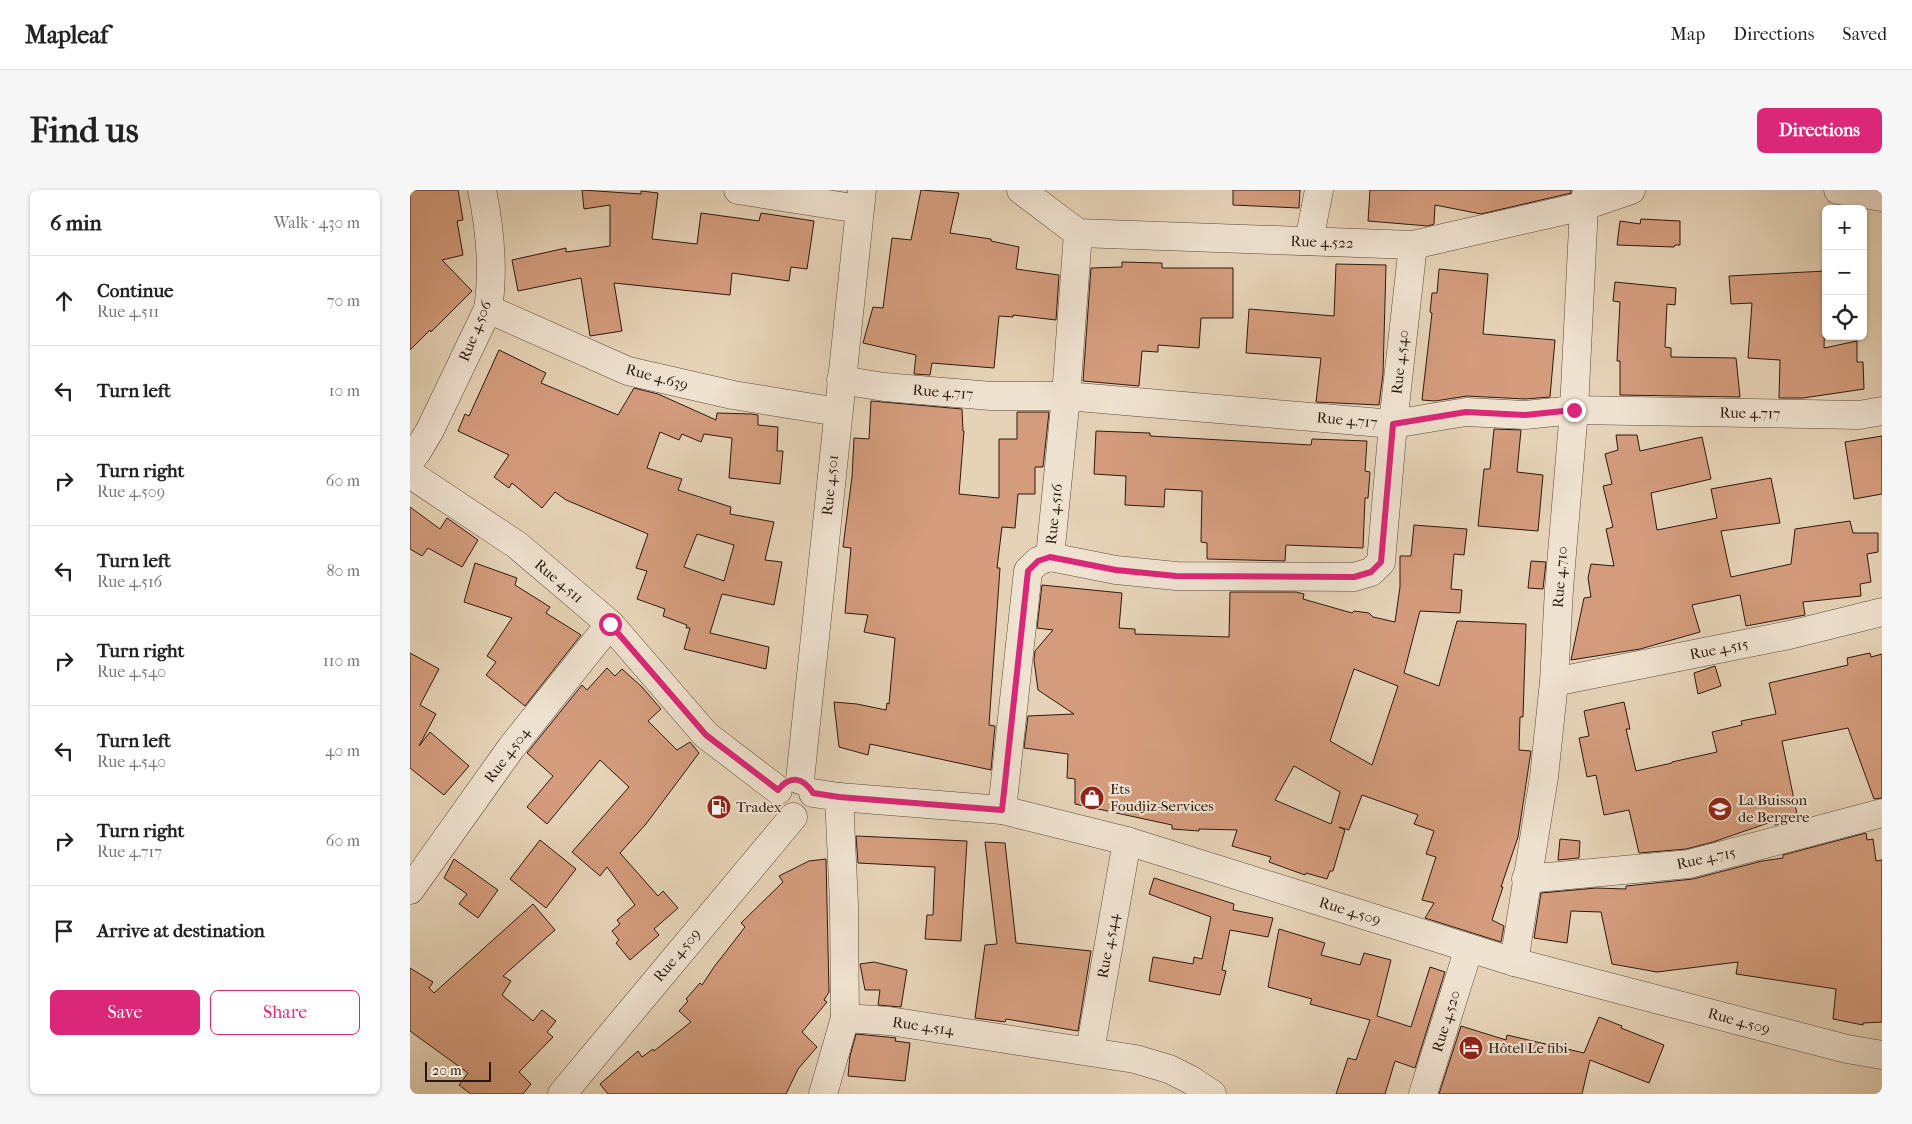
<!DOCTYPE html>
<html lang="en">
<head>
<meta charset="utf-8">
<style>
  :root { --surface:#fff; --page:#f6f6f6; --text:#222; --muted:#767676; --line:#e0e0e0; --accent:#db2777 }
  body { margin:0; font-family:"IM FELL French Canon",serif; background:var(--page); color:var(--text) }
  .controls { position:absolute; right:15px; top:15px; display:grid; overflow:hidden; border-radius:8px; box-shadow:0 1px 4px #0004 }
  .controls button { width:45px; height:45px; display:grid; place-items:center; padding:0; border:0; border-bottom:1px solid var(--line); background:var(--surface); color:var(--text); font:25px sans-serif }
  .scale { position:absolute; left:15px; bottom:12px; width:66px; box-sizing:border-box; padding-left:5px; border:2px solid #2d180f; border-top:0; font-size:14px; line-height:18px; white-space:nowrap; color:#2d180f; -webkit-text-stroke:4px #efe2d0; paint-order:stroke }
  .stop { position:absolute; width:15px; height:15px; margin:-11px; border:4px solid #db2777; border-radius:50%; background:#fff }
  .stop.end { background:#db2777; border-color:#fff; box-shadow:0 1px 5px #0008 }
  .list { margin:0; padding:0; list-style:none }
  h2 { display:flex; justify-content:space-between; align-items:center; height:65px; margin:0; padding:0 20px; font-size:21px }
  h2 small { font-size:16px; font-weight:400; color:var(--muted) }
  .list li { display:grid; grid-template-columns:32px 1fr auto; gap:15px; align-items:center; box-sizing:border-box; height:90px; padding:0 20px; border-top:1px solid var(--line) }
  .list b { display:block; font-size:19px; white-space:nowrap }
  .list p { margin:0; font-size:16px; white-space:nowrap; color:var(--muted) }
  .list em { font-size:16px; font-style:normal; color:var(--muted) }
  .actions { display:flex; gap:10px; padding:15px 20px }
  .actions a { flex:1; padding:11px 0; border:1px solid var(--accent); border-radius:8px; text-align:center; font-size:18px; color:var(--accent) }
  .actions .main { background:var(--accent); color:#fff }
  .icon { flex:none; width:28px; height:28px; fill:none; stroke:currentColor; stroke-width:2; stroke-linecap:round; stroke-linejoin:round }
  .map { position:relative; flex:none; width:1472px; height:904px; overflow:hidden; border-radius:8px }
  header { display:flex; align-items:center; gap:30px; box-sizing:border-box; height:70px; padding:0 25px; background:var(--surface); border-bottom:1px solid var(--line) }
  header strong { font-size:24px }
  nav { display:flex; gap:28px; margin-inline-start:auto; font-size:18px }
  .intro { display:flex; align-items:center; justify-content:space-between; box-sizing:border-box; height:120px; padding:0 30px }
  h1 { margin:0; font-size:35px }
  .button { padding:12px 22px; border-radius:8px; background:var(--accent); color:#fff; font-size:18px; font-weight:700 }
  main { display:flex; gap:30px; padding:0 30px }
  aside { flex:1; background:var(--surface); border-radius:8px; box-shadow:0 1px 4px #0004 }
  .map>svg:first-child { display:block }
  .building { fill:#d49c7d; stroke:#2d180f; fill-rule:evenodd }
  .lines { fill:none; stroke-linecap:round; stroke-linejoin:round }
  .minor-casing { stroke:#5b4739; stroke-width:29 }
  .minor { stroke:#efe2d0; stroke-width:28 }
  .route { stroke:#db2777; stroke-width:6 }
  .labels { text-anchor:middle; stroke-width:4.5; stroke-linejoin:round; paint-order:stroke }
  .street-label { font-size:15px; fill:#2d180f; stroke:#efe2d0 }
  .poi-label { font-size:15px; fill:#2d180f; stroke:#efe2d0; text-anchor:start }
</style>
</head>
<body>
<header>
<strong>Mapleaf</strong>
<nav><a>Map</a><a>Directions</a><a>Saved</a></nav>
</header>
<div class="intro"><h1>Find us</h1><a class="button">Directions</a></div>
<main>
<aside>
<h2>6 min<small>Walk · 430 m</small></h2>
<ul class="list">
<li><svg class="icon" aria-label="ahead" viewBox="0 0 24 24"><path d="M12 20V5M6 11l6-6 6 6"/></svg><div><b>Continue</b><p>Rue 4.511</p></div><em>70 m</em></li>
<li><svg class="icon" aria-label="left" viewBox="0 0 24 24"><path d="M17 20v-9H6M10 6l-5 5 5 5"/></svg><div><b>Turn left</b></div><em>10 m</em></li>
<li><svg class="icon" aria-label="right" viewBox="0 0 24 24"><path d="M7 20v-9h11M14 6l5 5-5 5"/></svg><div><b>Turn right</b><p>Rue 4.509</p></div><em>60 m</em></li>
<li><svg class="icon" aria-label="left" viewBox="0 0 24 24"><path d="M17 20v-9H6M10 6l-5 5 5 5"/></svg><div><b>Turn left</b><p>Rue 4.516</p></div><em>80 m</em></li>
<li><svg class="icon" aria-label="right" viewBox="0 0 24 24"><path d="M7 20v-9h11M14 6l5 5-5 5"/></svg><div><b>Turn right</b><p>Rue 4.540</p></div><em>110 m</em></li>
<li><svg class="icon" aria-label="left" viewBox="0 0 24 24"><path d="M17 20v-9H6M10 6l-5 5 5 5"/></svg><div><b>Turn left</b><p>Rue 4.540</p></div><em>40 m</em></li>
<li><svg class="icon" aria-label="right" viewBox="0 0 24 24"><path d="M7 20v-9h11M14 6l5 5-5 5"/></svg><div><b>Turn right</b><p>Rue 4.717</p></div><em>60 m</em></li>
<li><svg class="icon" aria-label="arrive" viewBox="0 0 24 24"><path d="M6 21V4h12l-3 4 3 4H6"/></svg><div><b>Arrive at destination</b></div></li>
</ul>
<div class="actions"><a class="main">Save</a><a>Share</a></div>
</aside>
<div class="map">
<svg width="1472" height="904" viewBox="0 0 1472 904">
  <rect width="100%" height="100%" fill="#e6d3b7"/>
  <filter id="stains"><feTurbulence type="fractalNoise" baseFrequency=".004" numOctaves="4"/><feColorMatrix values="0 0 0 0 .2 0 0 0 0 .09 0 0 0 0 .02 0 0 0 .5 -.17"/></filter>
  <radialGradient id="worn" r=".72"><stop offset=".6" stop-color="#630" stop-opacity="0"/><stop offset="1" stop-color="#630" stop-opacity=".3"/></radialGradient>
  <g class="building">
    <polygon points="0,0 48,0 53,30 47,31 53,65 32,70 62,101 21,142 20,140 0,160"/>
    <polygon points="172,0 231,4 231,1 248,3 242,49 287,54 291,23 349,31 351,23 404,31 397,79 381,77 379,91 322,83 320,105 204,93 212,141 180,146 171,88 108,101 102,70 156,58 156,62 200,56 200,15 174,19"/>
    <polygon points="511,0 549,3 540,43 581,49 581,51 609,57 606,79 649,85 646,130 603,125 603,127 589,126 584,178 522,173 520,185 504,184 506,165 453,153 463,117 473,118 482,48 501,50"/>
    <polygon points="823,0 890,0 889,18 823,15"/>
    <polygon points="960,0 1161,0 1161,3 1071,24 1025,15 1024,34 1018,36 958,31"/>
    <polygon points="1231,29 1270,31 1270,55 1265,55 1264,57 1207,55 1210,31 1230,34"/>
    <polygon points="712,72 752,73 752,78 823,78 823,128 791,128 789,158 748,155 748,162 732,161 729,196 673,191 681,78 712,77"/>
    <polygon points="926,74 976,75 973,184 969,215 906,212 911,168 836,163 839,119 924,126"/>
    <polygon points="1029,79 1078,84 1073,144 1145,150 1140,207 1115,209 1057,206 1025,211 1012,210 1022,123 1020,122 1022,103 1027,103"/>
    <polygon points="1416,81 1414,158 1447,151 1447,172 1453,172 1454,199 1393,208 1369,208 1370,170 1338,168 1342,113 1321,114 1319,86"/>
    <polygon points="1205,92 1266,98 1265,115 1257,114 1255,157 1261,158 1261,167 1326,168 1330,207 1210,205 1210,171 1207,171 1210,112 1203,111"/>
    <path d="M89 160 136 183 131 193 208 225 224 198 248 204 306 230 307 223 341 224 348 225V235L368 237 367 261H373L370 294 319 288 322 248 294 244 291 252 272 244 269 250 250 242 237 278 272 289 268 300 321 317 320 324 364 332 355 370 372 372 364 415 312 404 300 443 359 457 356 479 274 459 280 438H276L277 435 253 426 255 419 227 409 237 381 226 378 238 344 156 310 145 302 132 318 102 293 99 298 84 287 99 265 48 241 55 224 59 226ZM287 344 324 355 314 391 274 377Z"/>
    <polygon points="461,211 552,219 553,241 554,241 549,304 589,308 589,249 607,249 607,222 639,222 633,277 625,277 625,304 608,304 605,338 592,337 587,378 590,378 579,535 585,536 581,580 460,554 458,565 429,557 424,512 447,514 476,520 477,513 479,514 485,448 454,442 458,425 435,423 441,358 433,357 442,287 444,248 459,249"/>
    <polygon points="1084,239 1111,240 1107,282 1133,285 1128,341 1068,336 1074,279 1080,279"/>
    <polygon points="686,241 740,243 740,246 901,255 902,249 957,251 955,281 960,282 958,308 955,308 953,358 876,355 875,371 797,369 797,353 791,352 792,301 755,299 754,317 715,315 716,286 684,284"/>
    <polygon points="1206,245 1227,245 1230,261 1292,247 1301,289 1241,303 1247,340 1307,328 1301,299 1361,288 1370,333 1311,341 1321,387 1381,374 1385,339 1440,331 1443,343 1468,343 1468,362 1457,364 1461,392 1450,394 1451,406 1393,412 1395,425 1336,436 1330,405 1282,415 1290,442 1230,459 1161,470 1174,408 1181,407 1178,388 1181,374 1204,376 1196,339 1203,337 1193,296 1202,294 1195,264 1208,260"/>
    <polygon points="1472,246 1472,304 1444,309 1435,252"/>
    <polygon points="0,317 30,339 37,328 68,350 52,377 18,358 12,366 0,359"/>
    <path d="M1004 335 1057 339 1054 365 1044 364 1041 399 1052 400 1050 423 1010 421 994 483 1029 496 1047 431 1116 434 1113 527H1110L1109 560 1121 561 1108 647 1091 697H1093L1082 730 1094 736 1091 752 1015 728 1024 713 1012 710 1026 667 1016 664 1024 641 1004 634 1008 625 952 605 939 640 929 637 935 640 923 681H920L917 689 896 683 895 685 859 672 861 667 822 656 827 640 789 639V641L762 639V635L665 614V589L657 588 658 564 614 558 618 526 664 524 628 500 624 470 625 461 643 440 627 438 632 395 712 403 709 438 725 439V444L819 447 820 402H886L894 404 893 409 942 423 944 421 959 423 963 427 985 432 990 397V366H1001ZM944 479 988 496 962 575 920 551ZM884 576 930 602 921 634 865 610Z"/>
    <polygon points="1121,371 1136,372 1133,399 1118,398"/>
    <polygon points="65,373 107,388 105,395 140,417 136,423 171,445 115,516 76,485 86,472 77,466 102,428 54,412"/>
    <polygon points="0,463 29,479 10,515 26,524 9,556 20,542 59,576 34,605 0,578"/>
    <polygon points="1460,463 1461,467 1472,464 1472,608 1464,609 1438,538 1372,551 1388,629 1365,635 1364,631 1303,652 1276,659 1229,663 1219,620 1194,625 1186,585 1177,587 1169,548 1179,546 1174,521 1214,512 1220,539 1216,539 1226,581 1262,573 1262,572 1307,562 1302,542 1332,535 1331,531 1366,524 1359,493 1438,475 1437,468"/>
    <polygon points="1305,476 1311,496 1288,504 1284,483"/>
    <polygon points="197,478 205,486 212,479 232,497 251,519 238,531 267,560 280,552 289,563 236,634 210,663 248,706 253,701 268,718 244,739 249,745 220,770 206,753 209,750 202,741 210,734 207,730 225,715 197,677 190,686 162,662 219,597 190,570 137,634 117,617 143,586 117,563 172,495 177,500"/>
    <polygon points="1456,643 1457,650 1463,649 1466,671 1472,670 1472,832 1453,833 1453,835 1423,829 1426,799 1326,784 1328,772 1247,782 1202,774 1191,722 1161,721 1157,753 1124,748 1131,703 1186,698 1216,699 1216,696 1283,689 1352,671 1373,668 1373,665"/>
    <polygon points="446,646 557,651 551,751 515,749 517,725 523,725 525,677 448,673"/>
    <polygon points="1150,649 1170,651 1169,668 1148,670"/>
    <polygon points="130,650 166,679 136,718 100,689"/>
    <polygon points="575,652 595,653 606,753 681,761 668,841 596,829 595,832 565,828 575,755 587,754"/>
    <polygon points="44,669 88,700 68,728 49,714 57,704 34,688"/>
    <polygon points="416,669 419,802 414,810 417,812 392,842 407,857 388,879 376,904 198,904 190,894 228,861 232,867 243,859 244,861 281,832 269,821 278,811 276,809 290,793 292,795 304,777 335,737 331,733 373,692 369,686 399,671"/>
    <polygon points="744,688 824,714 823,720 863,728 858,747 820,740 812,780 816,781 810,805 739,791 743,767 783,774 784,767 792,769 801,727 739,704"/>
    <polygon points="123,714 145,740 93,786 101,791 92,805 123,831 132,820 146,831 137,842 143,847 109,882 121,894 113,904 61,904 49,895 58,883 0,841 0,778 23,792 19,798 24,803"/>
    <polygon points="869,739 915,753 911,765 950,775 954,763 981,770 967,826 1001,837 1020,777 1035,782 1005,878 985,871 975,904 926,904 938,868 946,870 960,830 900,814 902,809 858,797"/>
    <polygon points="464,772 497,780 491,817 468,815 470,800 455,800 450,774"/>
    <polygon points="1189,827 1212,836 1211,838 1254,855 1239,893 1180,870 1172,904 1029,904 1051,836 1096,850 1097,845 1174,863"/>
    <polygon points="446,844 477,847 486,848 485,851 500,853 495,891 438,886 440,866"/>
  </g>
  <g class="lines">
    <defs>
      <g id="minor">
        <polyline points="328,0 449,19"/>
        <polyline points="611,0 668,43 1003,55 1174,16 1221,0"/>
        <polyline points="1428,0 1472,7"/>
        <polyline points="899,51 909,0"/>
        <polyline points="78,119 218,181 323,205 428,222"/>
        <polyline points="431,190 474,197 581,206 656,206 983,234 1056,222 1115,225 1164,220 1449,225 1472,221"/>
        <path d="M0 270 7 262 20 240 78 119C84 80 80 39 72 0"/>
        <polyline points="0,284 107,355 200,434 296,545 368,600"/>
        <polyline points="640,367 706,380 766,386 944,387 961,382 971,372 983,234 1003,55"/>
        <polyline points="1144,492 1379,445 1472,422"/>
        <polyline points="390,590 452,0"/>
        <polyline points="403,603 429,607 592,620 717,651 1104,772 1437,859 1472,865"/>
        <polyline points="429,607 434,714 435,828 479,831 725,869 759,879 781,890 802,904"/>
        <polyline points="592,620 618,381 628,371 640,367 656,206 668,43"/>
        <polyline points="1116,689 1279,674 1472,623"/>
        <polyline points="0,700 101,558 200,434"/>
        <polyline points="1104,772 1134,587 1144,492 1149,399 1164,220 1174,16 1177,0"/>
        <polyline points="680,861 717,651"/>
        <polyline points="152,904 383,627"/>
        <polyline points="413,904 435,828"/>
        <polyline points="1013,904 1059,758"/>
      </g>
    </defs>
    <use href="#minor" class="minor-casing"/>
    <use href="#minor" class="minor"/>
  </g>
  <g class="lines">
    <path class="route" d="M200 434 296 545 368 600C380 585 393 587 403 603L429 607 592 620 618 381 628 371 640 367 706 380 766 386 944 387 961 382 971 372 983 234 1056 222 1115 225 1164 220"/>
  </g>
  <defs>
    <symbol id="shop-disc" viewBox="-11 -11 22 22"><circle r="9.5" fill="#8f2418" stroke="#efe2d0"/><path d="M-5-2.5h2.3a2.7 3.5 0 0 1 5.4 0H5L5.5 6h-11ZM-1.5-2.5h3a1.5 2.3 0 0 0-3 0Z" fill="#fff"/></symbol>
    <symbol id="fuel-disc" viewBox="-11 -11 22 22"><circle r="9.5" fill="#8f2418" stroke="#efe2d0"/><path d="M-5.5-6h7V0h2V4h1.3V-2.5L3-4.5l.8-.8L6-3V5H2.5V1h-1V6h-7ZM-4.2-4.7v3.2H.2V-4.7Z" fill="#fff"/></symbol>
    <symbol id="school-disc" viewBox="-11 -11 22 22"><circle r="9.5" fill="#8f2418" stroke="#efe2d0"/><path d="M0-5L7-2L0 1L-7-2ZM-4 1L0 2.5L4 1V4Q0 6-4 4Z" fill="#fff"/></symbol>
    <symbol id="hotel-disc" viewBox="-11 -11 22 22"><circle r="9.5" fill="#8f2418" stroke="#efe2d0"/><path d="M-6-4.5h1.5V1H6V5H4.5V3h-9V5H-6ZM-4 0a1.8 1.8 0 1 1 3.6 0ZM.5 0V-2.5h3Q6-2.5 6 0Z" fill="#fff"/></symbol>
  </defs>
  <g fill-rule="evenodd">
    <use href="#shop-disc" x="668" y="594" width="28" height="28"/>
    <use href="#fuel-disc" x="295" y="603" width="28" height="28"/>
    <use href="#school-disc" x="1296" y="605" width="28" height="28"/>
    <use href="#hotel-disc" x="1047" y="844" width="28" height="28"/>
  </g>
  <g class="labels">
    <g class="street-label">
      <text transform="translate(912 52) rotate(2)" y="5">Rue 4.522</text>
      <text transform="translate(65 141) rotate(-68)" y="5">Rue 4.506</text>
      <text transform="translate(990 172) rotate(-84)" y="5">Rue 4.540</text>
      <text transform="translate(247 187) rotate(15)" y="5">Rue 4.639</text>
      <text transform="translate(533 202) rotate(4)" y="5">Rue 4.717</text>
      <text transform="translate(1340 223) rotate(1)" y="5">Rue 4.717</text>
      <text transform="translate(937 230) rotate(5)" y="5">Rue 4.717</text>
      <text transform="translate(420 295) rotate(-84)" y="5">Rue 4.501</text>
      <text transform="translate(644 324) rotate(-84)" y="5">Rue 4.516</text>
      <text transform="translate(1150 387) rotate(-86)" y="5">Rue 4.710</text>
      <text transform="translate(149 391) rotate(40)" y="5">Rue 4.511</text>
      <text transform="translate(1309 459) rotate(-11)" y="5">Rue 4.515</text>
      <text transform="translate(97 565) rotate(-53)" y="5">Rue 4.504</text>
      <text transform="translate(1296 668) rotate(-12)" y="5">Rue 4.715</text>
      <text transform="translate(940 721) rotate(17)" y="5">Rue 4.509</text>
      <text transform="translate(698 756) rotate(-80)" y="5">Rue 4.544</text>
      <text transform="translate(267 765) rotate(-50)" y="5">Rue 4.509</text>
      <text transform="translate(1036 831) rotate(-73)" y="5">Rue 4.520</text>
      <text transform="translate(1329 831) rotate(15)" y="5">Rue 4.509</text>
      <text transform="translate(513 836) rotate(8)" y="5">Rue 4.514</text>
    </g>
    <g class="poi-label">
      <text x="700" y="604">Ets<tspan x="700" dy="17">Foudjiz-Services</tspan></text>
      <text x="1328" y="615">La Buisson<tspan x="1328" dy="17">de Bergere</tspan></text>
      <text x="326" y="622">Tradex</text>
      <text x="1078" y="863">Hôtel Le fibi</text>
    </g>
  </g>
  <rect width="100%" height="100%" filter="url(#stains)"/>
  <rect width="100%" height="100%" fill="url(#worn)"/>
</svg>
<div class="controls">
<button>+</button>
<button>−</button>
<button><svg class="icon" aria-label="locate" viewBox="0 0 24 24"><circle cx="12" cy="12" r="6"/><path d="M12 2v4M12 18v4M2 12h4M18 12h4"/></svg></button>
</div>
<div class="scale">20 m</div>
<div class="stop" style="left:200px;top:434px"></div>
<div class="stop end" style="left:1164px;top:220px"></div>
</div>
</main>
</body>
</html>
